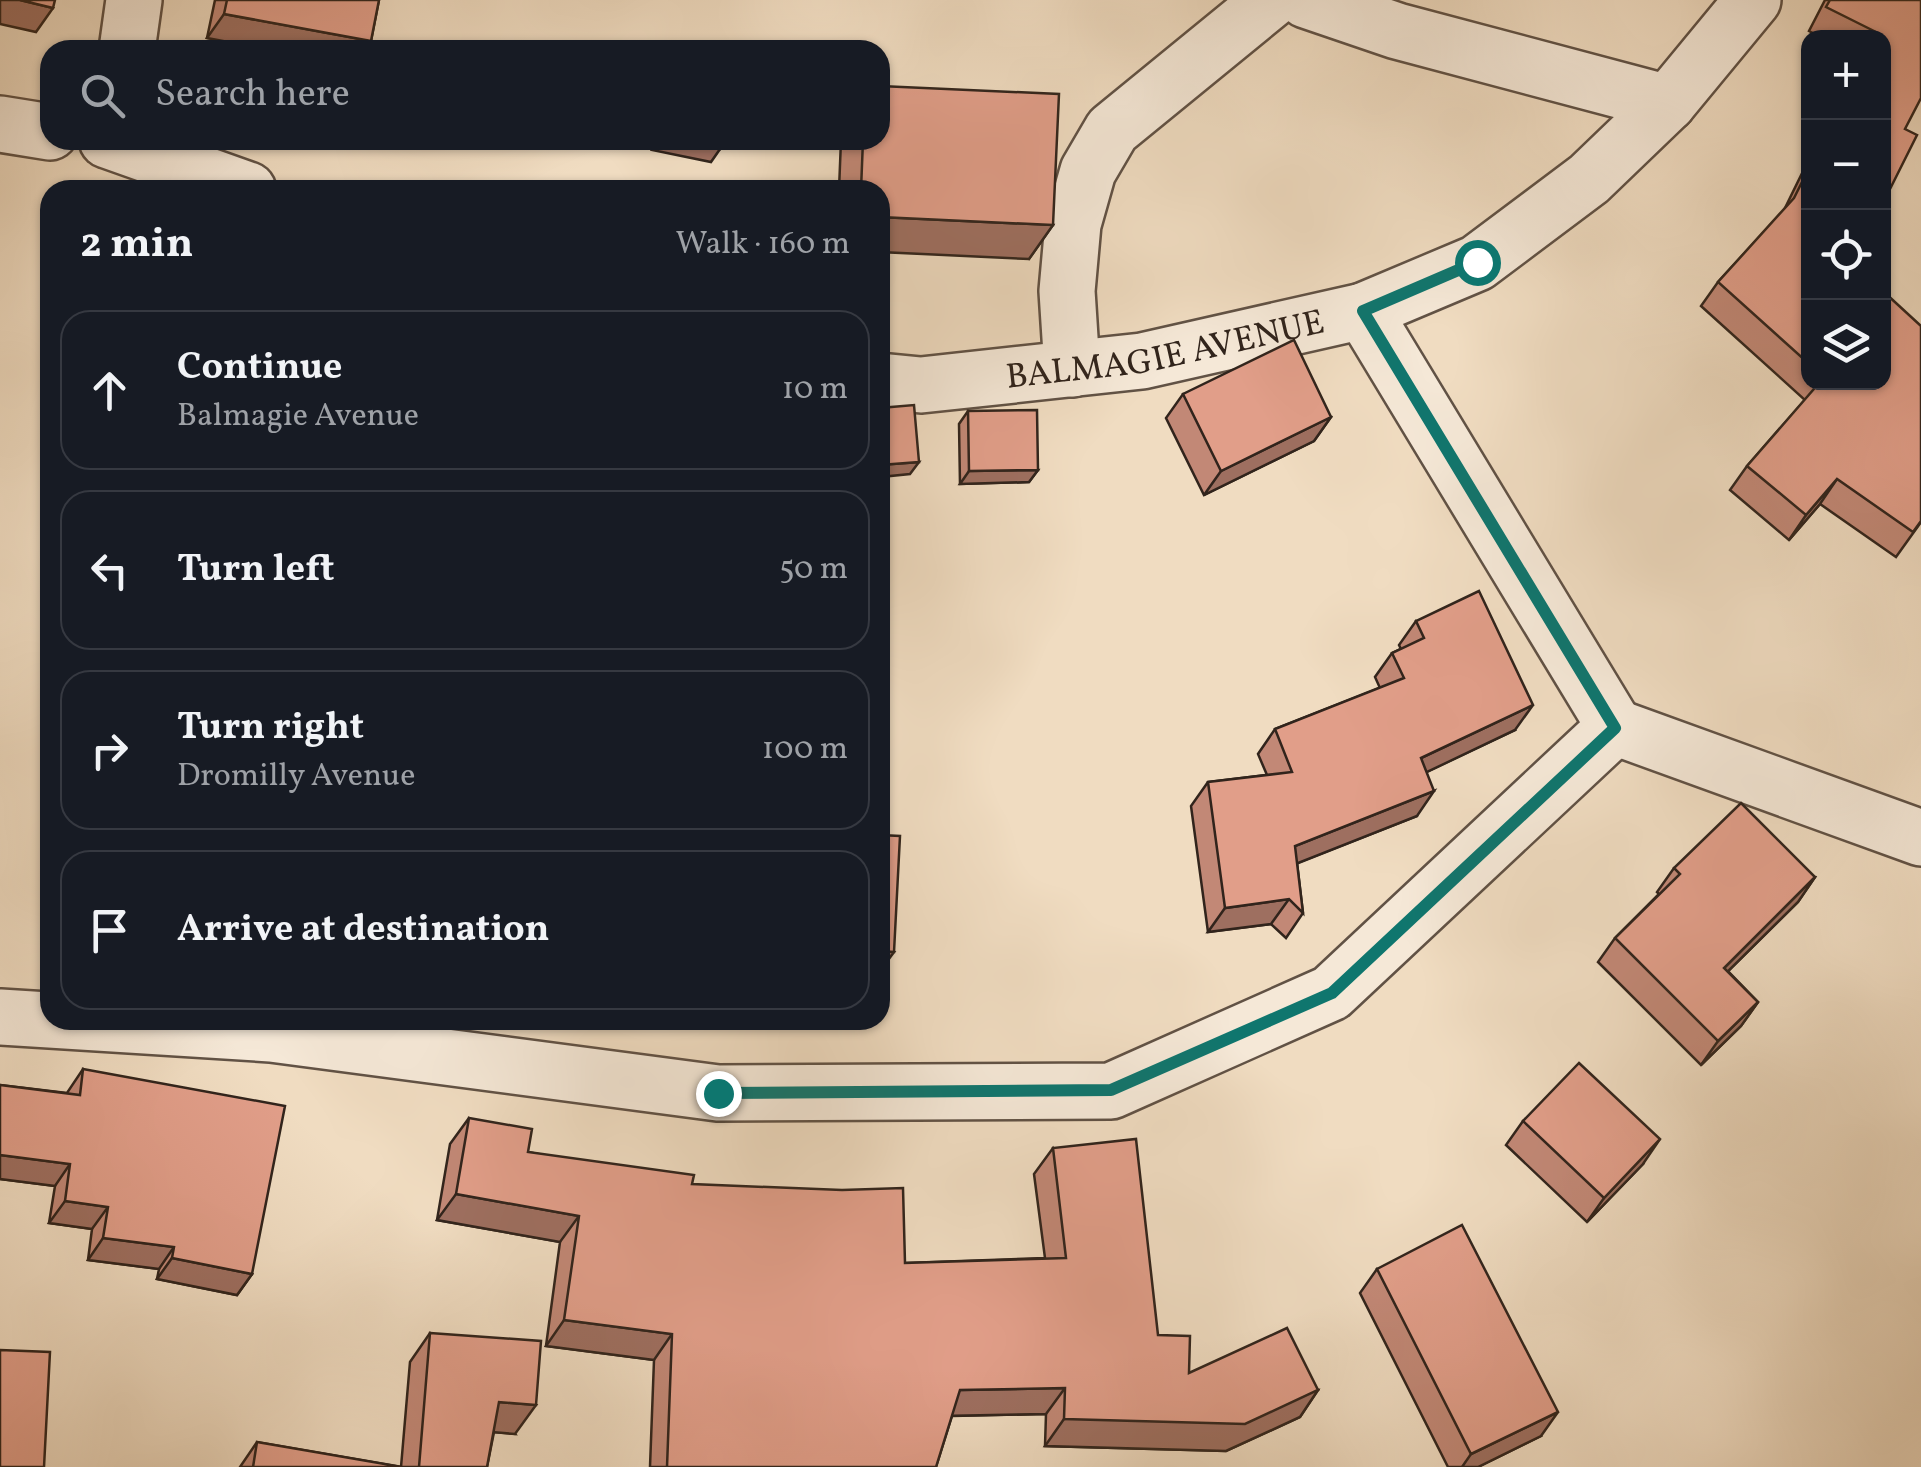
<!DOCTYPE html>
<html lang="en">
<head>
<meta charset="utf-8">
<style>
  :root { --surface:#171b24; --page:#242831; --text:#f1f3f6; --muted:#9ea1a6; --line:#363941 }
  body { margin:0; font-family:Vollkorn,serif; background:var(--page); color:var(--text) }
  .controls { position:absolute; right:30px; top:30px; display:grid; overflow:hidden; border-radius:20px; box-shadow:0 2px 8px #0004 }
  .controls button { width:90px; height:90px; display:grid; place-items:center; padding:0; border:0; border-bottom:2px solid var(--line); background:var(--surface); color:var(--text); font:50px sans-serif }
  .stop { position:absolute; width:30px; height:30px; margin:-22px; border:8px solid #0f766e; border-radius:50%; background:#fff }
  .stop.end { background:#0f766e; border-color:#fff; box-shadow:0 2px 10px #0008 }
  .list { margin:0; padding:0; list-style:none }
  h2 { display:flex; justify-content:space-between; align-items:center; height:130px; margin:0; padding:0 40px; font-size:42px }
  h2 small { font-size:32px; font-weight:400; color:var(--muted) }
  .list li { display:grid; grid-template-columns:65px 1fr auto; gap:30px; align-items:center; box-sizing:border-box; height:160px; margin:0 20px 20px; padding:0 20px; border:2px solid var(--line); border-radius:30px }
  .list b { display:block; font-size:38px; white-space:nowrap }
  .list p { margin:0; font-size:32px; white-space:nowrap; color:var(--muted) }
  .list em { font-size:32px; font-style:normal; color:var(--muted) }
  .icon { flex:none; width:55px; height:55px; fill:none; stroke:currentColor; stroke-width:2; stroke-linecap:round; stroke-linejoin:round }
  .map { position:relative; flex:none; width:1921px; height:1467px; overflow:hidden }
  .search { position:absolute; background:var(--surface); box-shadow:0 2px 8px #0004; left:40px; top:40px; width:850px; height:110px; display:flex; align-items:center; gap:25px; box-sizing:border-box; padding:0 35px; border-radius:30px; color:var(--muted); font-size:38px }
  .panel { position:absolute; background:var(--surface); box-shadow:0 2px 8px #0004; left:40px; top:180px; width:850px; height:850px; border-radius:30px }
  .map>svg:first-child { display:block }
  .lines { fill:none; stroke-linecap:round; stroke-linejoin:round }
  .minor-casing { stroke:#615245; stroke-width:60 }
  .minor { stroke:#f5e8d7; stroke-width:55 }
  .wall { fill:#c28876; stroke:#31241c; stroke-width:2.5 }
  .shaded-wall { fill:#9e6f60; stroke:#31241c; stroke-width:2.5 }
  .building { fill:#e19e89; stroke:#31241c; stroke-width:2.5 }
  .route { stroke:#0f766e; stroke-width:12 }
  .labels { text-anchor:middle; stroke-width:8; stroke-linejoin:round; paint-order:stroke }
  .street-label { font-size:35px; fill:#31241c; stroke:#f5e8d7 }
</style>
</head>
<body>
<div class="map">
<svg width="1921" height="1467" viewBox="0 0 1921 1467">
  <rect width="100%" height="100%" fill="#f0dcc1"/>
  <filter id="stains"><feTurbulence type="fractalNoise" baseFrequency=".002" numOctaves="4"/><feColorMatrix values="0 0 0 0 .2 0 0 0 0 .09 0 0 0 0 .02 0 0 0 .5 -.17"/></filter>
  <radialGradient id="worn" r=".72"><stop offset=".6" stop-color="#630" stop-opacity="0"/><stop offset="1" stop-color="#630" stop-opacity=".3"/></radialGradient>
  <g class="lines">
    <defs>
      <g id="minor">
        <polyline points="1306,0 1397,31 1668,103"/>
        <polyline points="127,50 134,0"/>
        <polyline points="0,124 50,132"/>
        <polyline points="107,140 248,190"/>
        <polyline points="1363,311 1615,727"/>
        <polyline points="1072,369 1067,291 1073,224 1088,171 1112,130 1271,0"/>
        <path id="s1" d="M880 381 921 385 1142 361 1363 311 1477 263 1589 179 1668 103 1753 0"/>
        <polyline points="1615,727 1921,838"/>
        <polyline points="0,1017 271,1034 718,1093 1111,1091 1331,993 1615,727"/>
      </g>
    </defs>
    <use href="#minor" class="minor-casing"/>
    <use href="#minor" class="minor"/>
  </g>
  <g class="wall">
    <polygon points="215,0 379,0 371,41 365,50 271,50 207,38"/>
    <polygon points="1825,0 1921,0 1905,129 1884,201 1884,38 1822,38 1809,31"/>
    <polygon points="841,140 880,140 1053,225 1029,259 880,190 839,190"/>
    <polygon points="1808,161 1808,382 1884,382 1921,522 1896,557 1820,504 1789,540 1730,490 1747,466 1805,400 1701,306 1718,282 1784,210"/>
    <polygon points="1183,394 1331,417 1314,441 1204,495 1166,418"/>
    <polygon points="968,411 1038,470 1029,482 960,484 959,424"/>
    <polygon points="1416,621 1515,730 1426,772 1417,816 1297,863 1303,913 1286,938 1271,924 1208,932 1191,806 1208,782 1267,775 1258,754 1275,729 1380,688 1375,677 1392,653 1401,649 1399,645"/>
    <polygon points="1674,868 1815,877 1798,902 1728,971 1758,1002 1741,1026 1701,1065 1598,962 1615,938 1659,894 1657,892"/>
    <polygon points="83,1069 252,1274 237,1295 157,1279 159,1269 88,1260 92,1229 49,1223 55,1186 0,1179 0,1085 67,1093"/>
    <polygon points="469,1118 528,1152 692,1184 905,1263 1045,1258 1034,1174 1053,1148 1158,1335 1189,1373 1318,1390 1300,1417 1226,1451 1045,1446 1046,1414 952,1416 936,1467 650,1467 654,1360 546,1346 560,1242 437,1220 450,1144"/>
    <polygon points="1523,1121 1643,1164 1587,1222 1506,1145"/>
    <polygon points="1377,1269 1541,1436 1478,1467 1448,1467 1360,1293"/>
    <polygon points="430,1333 515,1434 494,1432 487,1467 240,1467 257,1442 401,1467 410,1362"/>
  </g>
  <g class="shaded-wall">
    <polygon points="0,0 20,0 53,8 36,32 0,24"/>
    <polygon points="224,14 371,41 365,50 271,50 207,38"/>
    <polygon points="659,140 674,140 720,149 711,162 652,150"/>
    <polygon points="880,217 1053,225 1029,259 880,252"/>
    <polygon points="1331,417 1314,441 1204,495 1221,471"/>
    <polygon points="919,462 910,474 880,477 880,465"/>
    <polygon points="1038,470 1029,482 960,484 969,471"/>
    <polygon points="1837,479 1820,504 1789,540 1806,515"/>
    <polygon points="1533,705 1515,730 1404,783 1421,758"/>
    <polygon points="1434,791 1417,816 1278,871 1295,846"/>
    <polygon points="1815,877 1798,902 1707,992 1724,968"/>
    <polygon points="1289,899 1271,924 1208,932 1225,908"/>
    <polygon points="880,951 894,952 880,971"/>
    <polygon points="1758,1002 1741,1026 1701,1065 1718,1041"/>
    <polygon points="1660,1139 1643,1164 1587,1222 1604,1198"/>
    <polygon points="0,1155 70,1164 55,1186 0,1179"/>
    <polygon points="456,1194 579,1216 560,1242 437,1220"/>
    <polygon points="65,1201 108,1207 92,1229 49,1223"/>
    <polygon points="103,1238 174,1247 159,1269 88,1260"/>
    <polygon points="172,1258 252,1274 237,1295 157,1279"/>
    <polygon points="564,1320 672,1334 654,1360 546,1346"/>
    <polygon points="1065,1388 1046,1414 941,1416 960,1390"/>
    <polygon points="1318,1390 1300,1417 1226,1451 1045,1446 1064,1419"/>
    <polygon points="499,1402 536,1405 515,1434 479,1431"/>
    <polygon points="1558,1412 1541,1436 1478,1467 1462,1467 1471,1454"/>
  </g>
  <g class="building">
    <polygon points="20,0 55,0 53,8"/>
    <polygon points="227,0 379,0 371,41 224,14"/>
    <polygon points="1830,0 1921,0 1921,98 1905,129 1917,135 1884,201 1884,38 1876,38 1878,33 1826,7"/>
    <polygon points="880,86 1059,94 1053,225 880,217 880,190 861,190 863,140 880,140"/>
    <polygon points="674,140 722,140 720,149"/>
    <polygon points="1808,170 1808,363 1718,282 1794,198"/>
    <polygon points="1884,292 1921,326 1921,521 1913,532 1837,479 1806,515 1747,466 1820,382 1884,382"/>
    <polygon points="1294,340 1331,417 1221,471 1183,394"/>
    <polygon points="914,405 919,462 880,465 880,408"/>
    <polygon points="1037,410 1038,470 969,471 968,411"/>
    <polygon points="1479,591 1533,705 1421,758 1434,791 1295,846 1303,913 1289,899 1225,908 1208,782 1292,772 1275,729 1404,678 1392,653 1424,638 1416,621"/>
    <polygon points="1741,803 1815,877 1724,968 1758,1002 1718,1041 1615,938 1680,874 1674,868"/>
    <polygon points="880,835 900,836 894,952 880,951"/>
    <polygon points="1579,1063 1660,1139 1604,1198 1523,1121"/>
    <polygon points="83,1069 285,1106 252,1274 172,1258 174,1247 103,1238 108,1207 65,1201 70,1164 0,1155 0,1085 80,1095"/>
    <polygon points="469,1118 532,1129 528,1152 694,1175 692,1184 842,1190 903,1188 905,1263 1066,1258 1053,1148 1136,1139 1158,1335 1190,1336 1189,1373 1287,1328 1318,1390 1245,1424 1064,1419 1065,1388 960,1390 936,1467 667,1467 672,1334 564,1320 579,1216 456,1194"/>
    <polygon points="1462,1225 1558,1412 1471,1454 1377,1269"/>
    <polygon points="430,1333 541,1341 536,1405 499,1402 487,1467 419,1467"/>
    <polygon points="0,1350 50,1352 44,1467 0,1467"/>
    <polygon points="257,1442 402,1467 253,1467"/>
  </g>
  <g class="lines">
    <polyline class="route" points="718,1093 1111,1090 1332,993 1615,728 1363,311 1477,262"/>
  </g>
  <g class="labels">
    <g class="street-label">
      <text dy="12" stroke="none"><textPath href="#s1" startOffset="288">BALMAGIE AVENUE</textPath></text>
    </g>
  </g>
  <rect width="100%" height="100%" filter="url(#stains)"/>
  <rect width="100%" height="100%" fill="url(#worn)"/>
</svg>
<div class="controls">
<button>+</button>
<button>−</button>
<button><svg class="icon" aria-label="locate" viewBox="0 0 24 24"><circle cx="12" cy="12" r="6"/><path d="M12 2v4M12 18v4M2 12h4M18 12h4"/></svg></button>
<button><svg class="icon" aria-label="layers" viewBox="0 0 24 24"><path d="M12 4l9 5-9 5-9-5zM3 14l9 5 9-5"/></svg></button>
</div>
<div class="stop" style="left:1477px;top:262px"></div>
<div class="stop end" style="left:718px;top:1093px"></div>
<div class="search"><svg class="icon" aria-label="search" viewBox="0 0 24 24"><circle cx="10" cy="10" r="6"/><path d="M15 15l6 6"/></svg>Search here</div>
<section class="panel">
<h2>2 min<small>Walk · 160 m</small></h2>
<ul class="list">
<li><svg class="icon" aria-label="ahead" viewBox="0 0 24 24"><path d="M12 20V5M6 11l6-6 6 6"/></svg><div><b>Continue</b><p>Balmagie Avenue</p></div><em>10 m</em></li>
<li><svg class="icon" aria-label="left" viewBox="0 0 24 24"><path d="M17 20v-9H6M10 6l-5 5 5 5"/></svg><div><b>Turn left</b></div><em>50 m</em></li>
<li><svg class="icon" aria-label="right" viewBox="0 0 24 24"><path d="M7 20v-9h11M14 6l5 5-5 5"/></svg><div><b>Turn right</b><p>Dromilly Avenue</p></div><em>100 m</em></li>
<li><svg class="icon" aria-label="arrive" viewBox="0 0 24 24"><path d="M6 21V4h12l-3 4 3 4H6"/></svg><div><b>Arrive at destination</b></div></li>
</ul>
</section>
</div>
</body>
</html>
